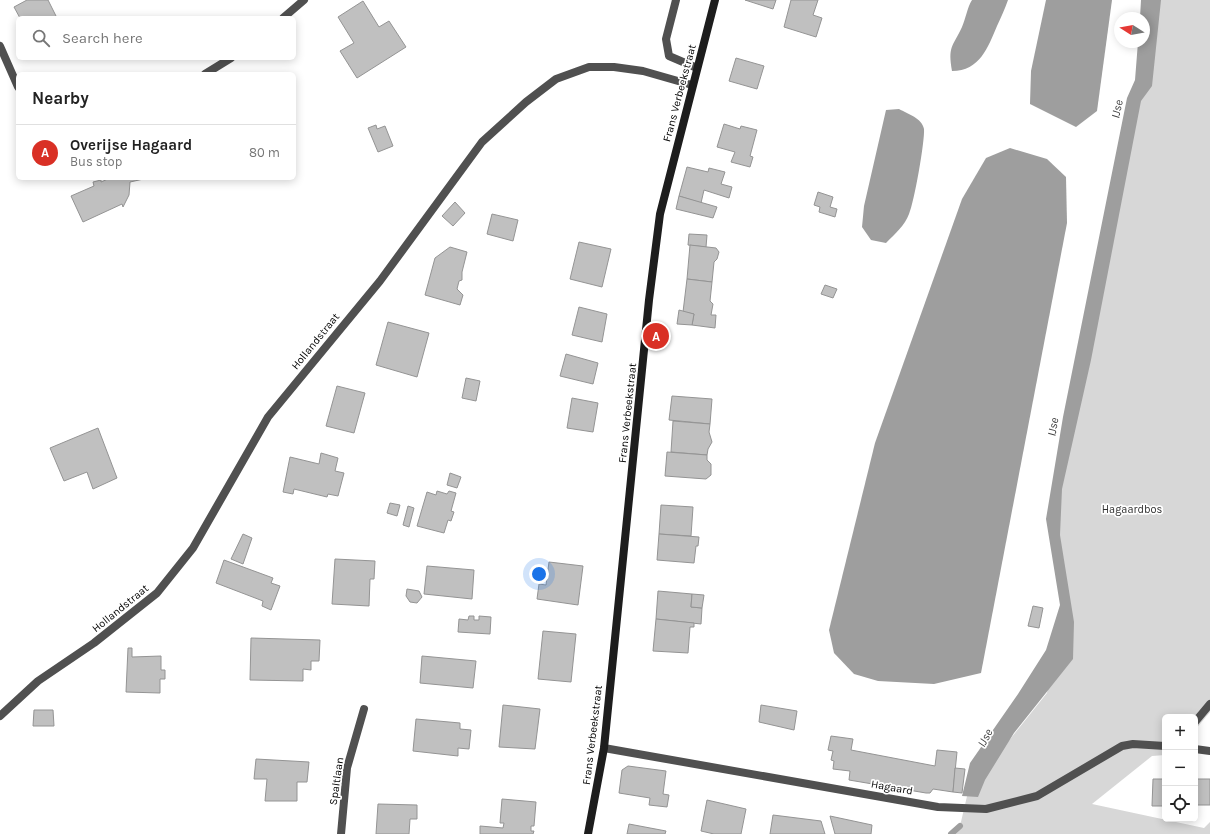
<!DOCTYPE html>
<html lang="en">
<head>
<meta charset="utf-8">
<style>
  :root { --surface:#fff; --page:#f6f6f6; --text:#222; --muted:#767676; --line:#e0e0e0; --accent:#d93025 }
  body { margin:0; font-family:Karla,sans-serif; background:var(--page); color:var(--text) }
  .controls { position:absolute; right:12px; bottom:12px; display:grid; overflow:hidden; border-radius:6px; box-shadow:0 2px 10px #0003 }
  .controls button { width:36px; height:36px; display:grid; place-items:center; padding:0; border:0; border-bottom:1px solid var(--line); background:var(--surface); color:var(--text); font:20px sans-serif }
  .compass { position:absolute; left:1114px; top:12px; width:36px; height:36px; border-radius:50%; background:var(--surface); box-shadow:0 2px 10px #0003; rotate:281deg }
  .you { position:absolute; left:539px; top:574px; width:14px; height:14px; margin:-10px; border:3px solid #fff; border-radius:50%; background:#1a73e8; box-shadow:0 0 0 6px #1a73e833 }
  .badge { display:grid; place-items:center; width:26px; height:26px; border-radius:50%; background:var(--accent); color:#fff; font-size:13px; font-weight:700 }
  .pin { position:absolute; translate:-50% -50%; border:2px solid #fff; box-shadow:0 1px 4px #0006 }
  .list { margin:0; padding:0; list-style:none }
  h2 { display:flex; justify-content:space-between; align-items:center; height:52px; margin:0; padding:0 16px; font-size:17px }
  h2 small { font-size:13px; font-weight:400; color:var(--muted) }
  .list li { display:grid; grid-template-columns:26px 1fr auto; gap:12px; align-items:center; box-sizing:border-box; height:56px; padding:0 16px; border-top:1px solid var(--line) }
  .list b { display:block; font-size:15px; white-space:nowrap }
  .list p { margin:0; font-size:13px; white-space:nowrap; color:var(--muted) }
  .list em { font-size:13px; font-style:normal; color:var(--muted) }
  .icon { flex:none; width:22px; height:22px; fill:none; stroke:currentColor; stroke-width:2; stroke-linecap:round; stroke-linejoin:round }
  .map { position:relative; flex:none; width:1210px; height:834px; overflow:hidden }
  .search { position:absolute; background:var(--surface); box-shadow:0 2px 10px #0003; left:16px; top:16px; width:280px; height:44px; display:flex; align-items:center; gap:10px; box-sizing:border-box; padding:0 14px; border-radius:6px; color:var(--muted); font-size:15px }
  .panel { position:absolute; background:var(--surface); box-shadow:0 2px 10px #0003; left:16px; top:72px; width:280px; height:108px; border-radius:6px }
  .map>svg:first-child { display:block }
  .green { fill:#d7d7d7 }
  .water { fill:#9e9e9e }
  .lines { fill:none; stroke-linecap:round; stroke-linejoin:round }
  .stream { stroke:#9e9e9e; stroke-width:6 }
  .building { fill:#c0c0c0; stroke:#949494 }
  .service { stroke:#505050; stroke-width:8 }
  .minor { stroke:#505050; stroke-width:8 }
  .secondary { stroke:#1d1d1d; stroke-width:8 }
  .labels { text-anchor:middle; stroke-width:3.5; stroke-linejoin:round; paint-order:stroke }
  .street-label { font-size:11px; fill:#000; stroke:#fff }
  .park-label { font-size:11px; fill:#2e2e2e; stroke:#fff }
  .water-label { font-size:12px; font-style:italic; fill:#3f3f3f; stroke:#fff }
</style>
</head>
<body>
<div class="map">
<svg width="1210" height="834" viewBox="0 0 1210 834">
  <rect width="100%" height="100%" fill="#fff"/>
  <polygon class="green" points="1150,0 1210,0 1210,712 1195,730 1195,717 1165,717 1165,755 1152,756 1092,804 1204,828 1210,822 1210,834 951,834 960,826 968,792 1047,693 1063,599 1053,509 1144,42"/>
  <g class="water">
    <path d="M972 0H1008C1005 9 1001 17 997 26 988 47 980 71 952 71 948 46 952 48 962 27 966 18 967 8 972 0Z"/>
    <polygon points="1046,0 1112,0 1097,111 1076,127 1030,104 1031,71"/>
    <polygon points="1141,0 1161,0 1152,86 1141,101 1091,360 1062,489 1060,535 1074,622 1073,659 1014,733 985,780 978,797 962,796 970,763 1018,694 1046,650 1060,605 1046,519 1063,417 1127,98 1135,80 1138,42 1144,42 1144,18 1140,18"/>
    <path d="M899 109C908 114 922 118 924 129 925 141 914 203 909 214 905 225 895 234 886 243L871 240 862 227 864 206 886 110Z"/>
    <polygon points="1010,148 1047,159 1066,177 1067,223 981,673 934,684 878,681 854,674 834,653 829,630 875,443 962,199 986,158"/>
  </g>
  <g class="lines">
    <polyline class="stream" points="951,834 960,826"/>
  </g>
  <g class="building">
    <polygon points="48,0 57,18 20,18 14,7 27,0"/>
    <polygon points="745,0 776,0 773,9"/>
    <polygon points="791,0 818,0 813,15 822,18 816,37 784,27"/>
    <polygon points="363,1 379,27 389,21 406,47 357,78 340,51 354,43 338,17"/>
    <polygon points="736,58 764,66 757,89 729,81"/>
    <polygon points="724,124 740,129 741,126 757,130 750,156 753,157 750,167 731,162 735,152 717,147"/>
    <polygon points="376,125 377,129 385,126 393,146 378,152 368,128"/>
    <polygon points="687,167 708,172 709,168 725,172 721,184 732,187 729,198 704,190 701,203 679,196"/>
    <polygon points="110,178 148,178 130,182 129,195 123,207 122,204 83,222 71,196 94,186 93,182 101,180 101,182"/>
    <polygon points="818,192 833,197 830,207 837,209 835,217 819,212 820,207 814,205"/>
    <polygon points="679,196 717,207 713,218 676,209"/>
    <polygon points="455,202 465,213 453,226 442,216"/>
    <polygon points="492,214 518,220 513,241 487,234"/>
    <polygon points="689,234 707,235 706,247 688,245"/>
    <polygon points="579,242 611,249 602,287 570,279"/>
    <polygon points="690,245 716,248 719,252 717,259 714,262 712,282 687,279"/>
    <polygon points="450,247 467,252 462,272 462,280 459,281 457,289 463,295 460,305 425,295 435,258"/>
    <polygon points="687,279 712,282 710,301 713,304 711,315 716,315 715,328 692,325 694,314 683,312"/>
    <polygon points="825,285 837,289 833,298 821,294"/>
    <polygon points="579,307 607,314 602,342 572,335"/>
    <polygon points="679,310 694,314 692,325 677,324"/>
    <polygon points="388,322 429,333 417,377 376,365"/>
    <polygon points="566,354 598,363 593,384 560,376"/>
    <polygon points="466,378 480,381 476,401 462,398"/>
    <polygon points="337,386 365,393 354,433 326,426"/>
    <polygon points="672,396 712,399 710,424 669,420"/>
    <polygon points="572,398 598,403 593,432 567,428"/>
    <polygon points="673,421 710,424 709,432 712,442 708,449 707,455 671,452"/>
    <polygon points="98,428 117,478 93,489 87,472 64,481 50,448"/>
    <polygon points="667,452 707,455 707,460 711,464 711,475 706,479 665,476"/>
    <polygon points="321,453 338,458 335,471 344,473 338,496 328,494 327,497 294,489 293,494 283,492 290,457 319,464"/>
    <polygon points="450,473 461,477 457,488 447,485"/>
    <polygon points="437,491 447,494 449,491 456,493 451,511 454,512 451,521 448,520 444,533 417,526 427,492 436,495"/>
    <polygon points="390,503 400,505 397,516 387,513"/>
    <polygon points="661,505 693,507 691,536 659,534"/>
    <polygon points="408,506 414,508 409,527 403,525"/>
    <polygon points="243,534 252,538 243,564 231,559"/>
    <polygon points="659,534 699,537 698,546 696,546 694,563 657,560"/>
    <polygon points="335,559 375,561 374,579 370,579 369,606 332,604"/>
    <polygon points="224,560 273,578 271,583 280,586 271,610 262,606 263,601 216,583"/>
    <polygon points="549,562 583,566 578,605 537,599 539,584 546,585"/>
    <polygon points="427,566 474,570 472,599 424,594"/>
    <polygon points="407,589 419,591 422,597 417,603 410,602 406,596"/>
    <polygon points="658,591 692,594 691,607 702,608 701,624 656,619"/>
    <polygon points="692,594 704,595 702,608 691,607"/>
    <polygon points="1033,606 1043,608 1039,628 1028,626"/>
    <polygon points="469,616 474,616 474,620 479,620 479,616 491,617 490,634 458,632 459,619 468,620"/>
    <polygon points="656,619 694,623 694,627 690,627 688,653 653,651"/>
    <polygon points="543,631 576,634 571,682 538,679"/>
    <polygon points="251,638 320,640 319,661 311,661 311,670 303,669 303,681 250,680"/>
    <polygon points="128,648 132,648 132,657 161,656 161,670 165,670 165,679 160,679 160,693 126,692"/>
    <polygon points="422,656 476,661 473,688 420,683"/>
    <polygon points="503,705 540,709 535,749 499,747"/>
    <polygon points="761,705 797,711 794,730 759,722"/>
    <polygon points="34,710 53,710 54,726 33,726"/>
    <polygon points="416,719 460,723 460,729 471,730 469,749 458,748 458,756 413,751"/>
    <polygon points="831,736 853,739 851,750 935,766 937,750 957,752 953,792 933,789 930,793 926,793 849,780 850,771 833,769 834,761 831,760 833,751 828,750"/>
    <polygon points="256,759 309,762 307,782 297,782 297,801 265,801 267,779 254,779"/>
    <polygon points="628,766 666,771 663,794 669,795 667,807 649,805 650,798 619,793 622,770"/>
    <polygon points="955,768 965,769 962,793 953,792"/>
    <polygon points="1153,779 1165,779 1165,806 1152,806"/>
    <rect x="1195" y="779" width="15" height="26"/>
    <polygon points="502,799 536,802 534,826 531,826 531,831 534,831 533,834 480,834 480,826 503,828 504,823 500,823"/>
    <polygon points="707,800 746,809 741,834 714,834 701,831"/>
    <polygon points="378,804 417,805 417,819 410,819 409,834 376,834"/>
    <polygon points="773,815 821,821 825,834 770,834"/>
    <polygon points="830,816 872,825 871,834 835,834"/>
    <polygon points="629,824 666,831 665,834 627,834"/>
  </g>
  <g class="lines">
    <polyline class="service" points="676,0 666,39 669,56 697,68"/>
    <g class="minor">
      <polyline points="283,18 304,0"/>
      <polyline points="0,46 18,87"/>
      <polyline points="205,74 231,58"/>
      <polyline points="0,716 38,681 94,643 157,593 193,548 268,417 380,281 482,142 526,102 556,79 589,67 614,67 643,71 692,85"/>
      <polyline points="1195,722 1210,704"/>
      <polyline points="604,748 938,807 986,809 1037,796 1122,746 1133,744 1165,746"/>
      <polyline points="1195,749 1210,751"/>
      <polyline points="341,834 347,768 364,709"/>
    </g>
    <polyline class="secondary" points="588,834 604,748 649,300 660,214 715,0"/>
  </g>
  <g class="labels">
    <g class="street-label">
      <text transform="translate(679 93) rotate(-75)" y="4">Frans Verbeekstraat</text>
      <text transform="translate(315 341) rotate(-51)" y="4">Hollandstraat</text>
      <text transform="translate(627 413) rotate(-84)" y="4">Frans Verbeekstraat</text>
      <text transform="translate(120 608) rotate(-39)" y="4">Hollandstraat</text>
      <text transform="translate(592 735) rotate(-83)" y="4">Frans Verbeekstraat</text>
      <text transform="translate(336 781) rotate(-82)" y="4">Spaltlaan</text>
      <text transform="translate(892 787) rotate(10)" y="4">Hagaard</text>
    </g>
    <g class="park-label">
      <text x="1132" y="513">Hagaardbos</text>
    </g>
    <g class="water-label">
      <text transform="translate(1117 109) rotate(-78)" y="4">IJse</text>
      <text transform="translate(1053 427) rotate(-80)" y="4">IJse</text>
      <text transform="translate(985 738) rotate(-62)" y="4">IJse</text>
    </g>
  </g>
</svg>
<div class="controls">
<button>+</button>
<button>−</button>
<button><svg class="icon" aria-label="locate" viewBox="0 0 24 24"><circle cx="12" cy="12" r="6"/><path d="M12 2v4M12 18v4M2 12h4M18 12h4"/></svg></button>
</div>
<svg class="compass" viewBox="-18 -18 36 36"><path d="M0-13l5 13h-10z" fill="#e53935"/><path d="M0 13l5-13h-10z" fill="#767676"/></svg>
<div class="you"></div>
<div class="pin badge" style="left:656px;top:336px">A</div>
<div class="search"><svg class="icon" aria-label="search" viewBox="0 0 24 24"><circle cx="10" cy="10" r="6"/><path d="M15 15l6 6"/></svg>Search here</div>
<section class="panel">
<h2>Nearby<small></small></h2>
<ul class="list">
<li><span class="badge">A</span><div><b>Overijse Hagaard</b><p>Bus stop</p></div><em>80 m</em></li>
</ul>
</section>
</div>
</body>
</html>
